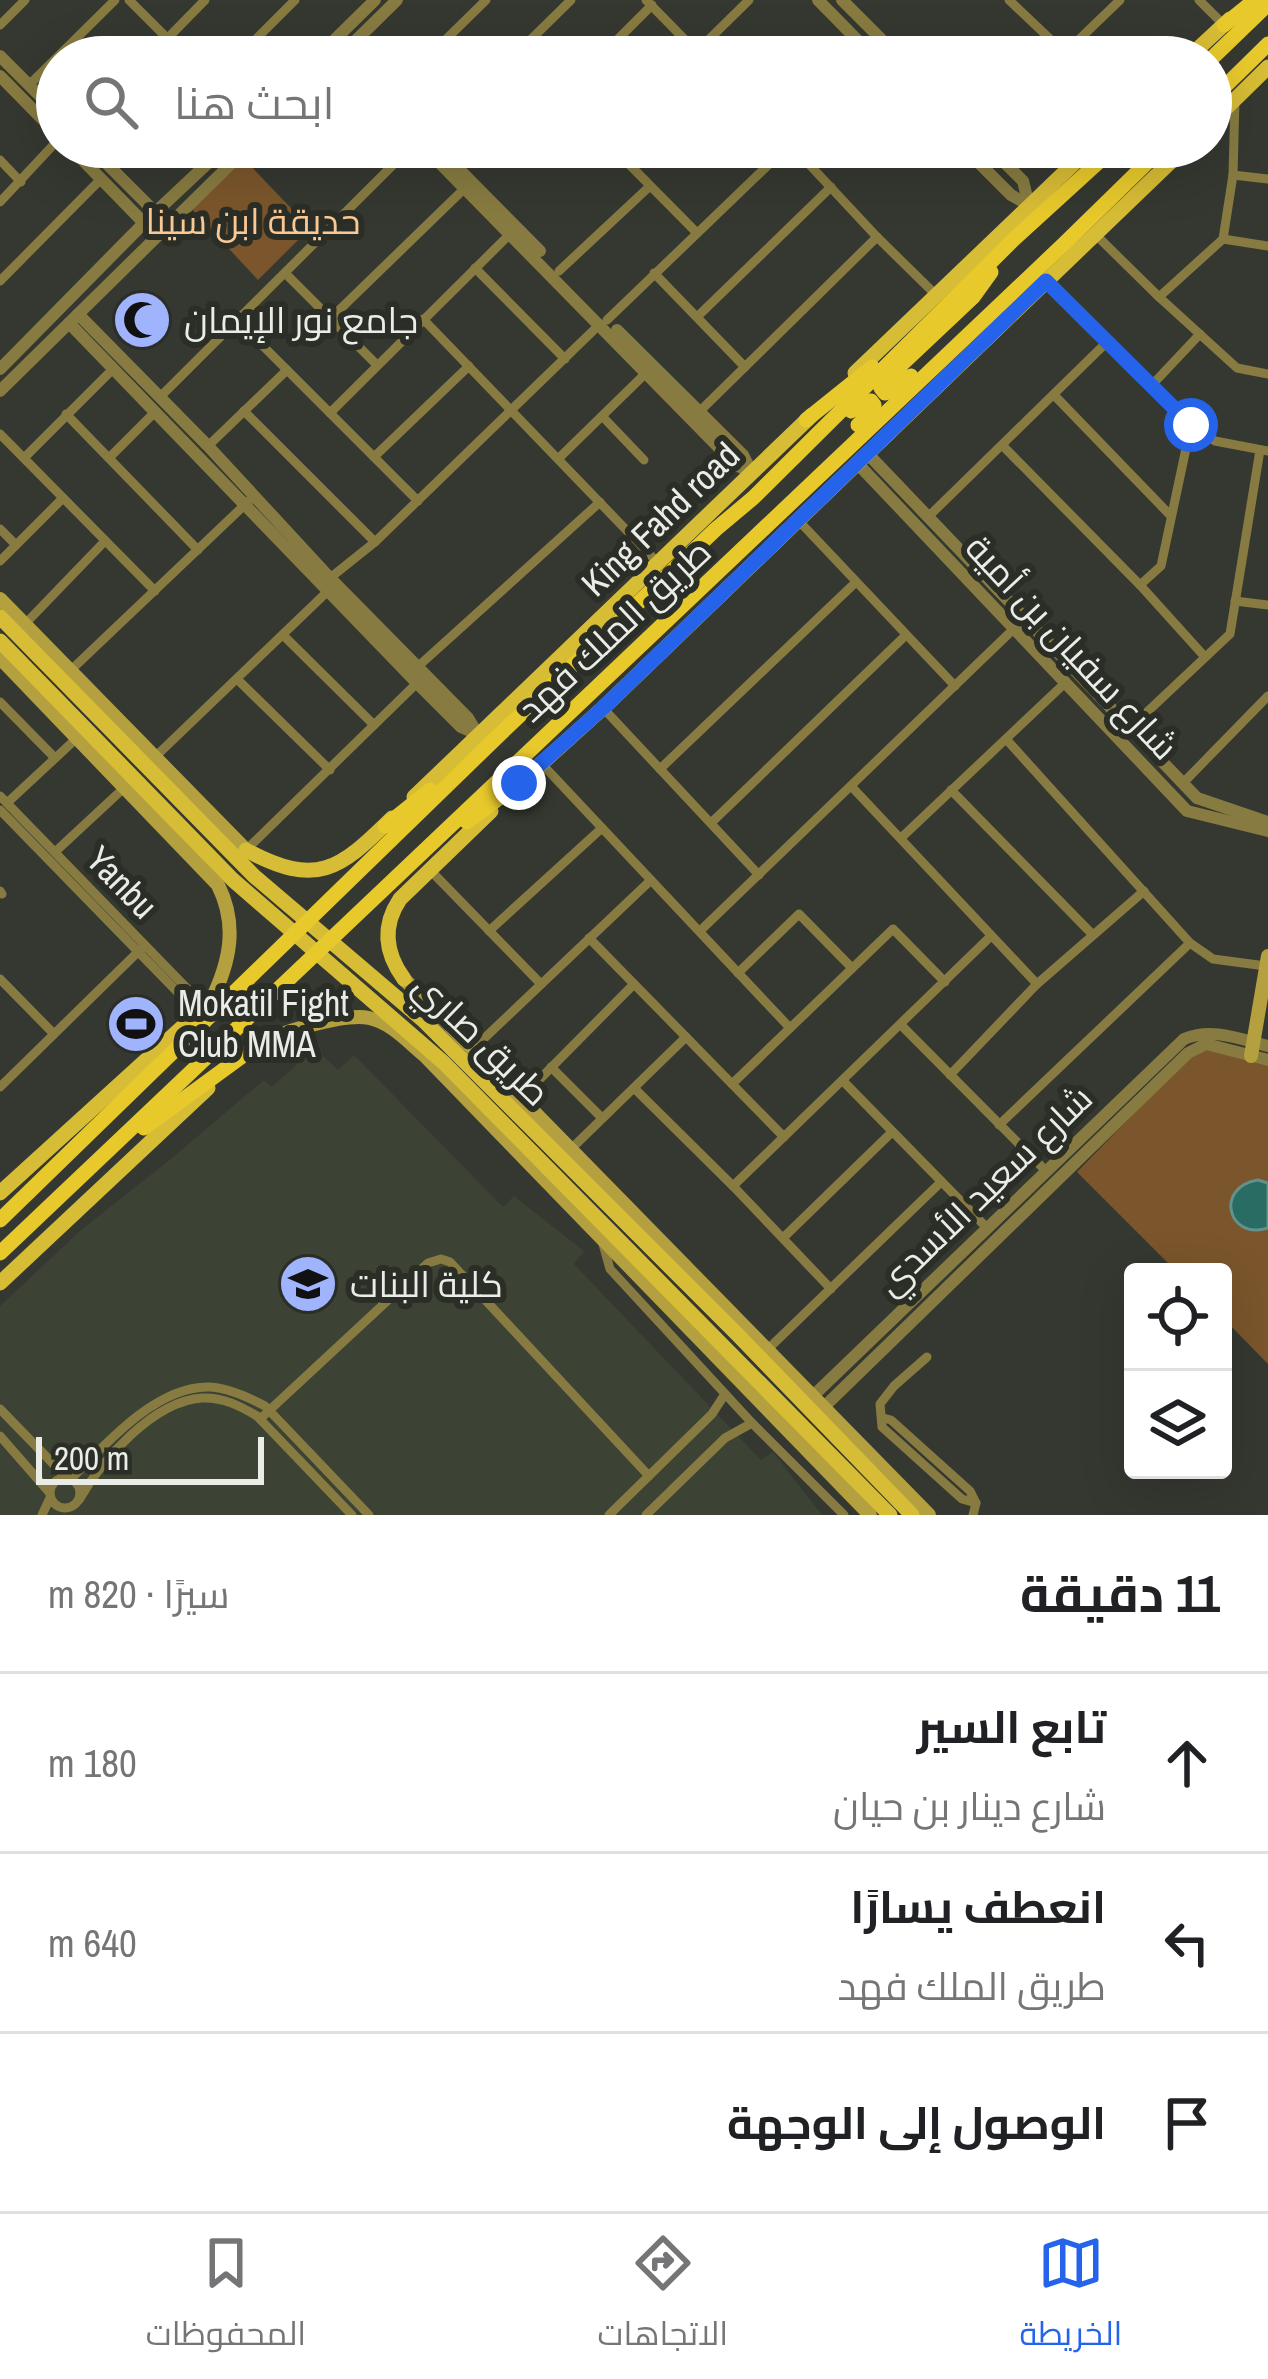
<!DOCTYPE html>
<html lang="ar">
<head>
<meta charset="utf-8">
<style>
  :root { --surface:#fff; --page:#f2f2f2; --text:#202124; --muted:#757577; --line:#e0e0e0; --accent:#2563eb }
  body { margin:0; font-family:"Archivo Narrow",Cairo,sans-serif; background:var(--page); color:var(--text); direction:rtl }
  .controls { position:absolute; right:36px; bottom:36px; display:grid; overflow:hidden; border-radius:12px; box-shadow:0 12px 48px #0002 }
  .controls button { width:108px; height:108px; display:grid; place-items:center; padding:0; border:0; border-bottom:3px solid var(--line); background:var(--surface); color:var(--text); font:60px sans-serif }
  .scale { position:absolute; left:36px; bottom:30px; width:228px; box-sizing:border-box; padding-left:12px; border:6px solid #eaece7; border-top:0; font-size:33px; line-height:42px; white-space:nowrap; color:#eaece7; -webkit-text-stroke:9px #2b2e26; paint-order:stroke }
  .stop { position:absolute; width:36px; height:36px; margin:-27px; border:9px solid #2563eb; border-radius:50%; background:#fff }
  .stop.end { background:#2563eb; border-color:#fff; box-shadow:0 3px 12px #0008 }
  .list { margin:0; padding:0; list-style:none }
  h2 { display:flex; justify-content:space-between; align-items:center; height:156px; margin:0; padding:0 48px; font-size:51px }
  h2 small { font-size:39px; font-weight:400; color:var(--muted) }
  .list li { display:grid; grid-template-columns:78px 1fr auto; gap:36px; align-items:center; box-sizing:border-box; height:180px; padding:0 48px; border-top:3px solid var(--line) }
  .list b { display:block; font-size:45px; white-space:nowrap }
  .list p { margin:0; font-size:39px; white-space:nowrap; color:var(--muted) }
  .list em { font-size:39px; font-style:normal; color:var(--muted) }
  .icon { flex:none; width:66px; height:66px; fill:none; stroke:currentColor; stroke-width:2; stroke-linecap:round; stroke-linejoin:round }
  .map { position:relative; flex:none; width:1268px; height:1515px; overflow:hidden; direction:ltr }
  .search { position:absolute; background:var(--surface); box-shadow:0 12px 48px #0002; left:36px; right:36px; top:36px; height:132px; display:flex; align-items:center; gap:30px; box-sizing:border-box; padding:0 42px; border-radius:66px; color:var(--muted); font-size:45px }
  .sheet { height:696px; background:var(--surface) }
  nav { display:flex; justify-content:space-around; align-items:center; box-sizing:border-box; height:168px; border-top:3px solid var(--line); background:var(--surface); font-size:33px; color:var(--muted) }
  nav a { display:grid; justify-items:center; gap:6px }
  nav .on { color:var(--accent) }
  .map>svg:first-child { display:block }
  .built { fill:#3c4234 }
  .green { fill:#7b562c }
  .water { fill:#286c64; stroke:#62928b; stroke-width:3 }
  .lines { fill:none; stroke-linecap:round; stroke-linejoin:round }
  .minor { stroke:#877b41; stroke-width:9 }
  .tertiary { stroke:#877b41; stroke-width:12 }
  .secondary { stroke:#b4a03e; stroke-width:14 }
  .primary { stroke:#d7bc35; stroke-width:15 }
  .trunk { stroke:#e7c92c; stroke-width:15 }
  .route { stroke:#2563eb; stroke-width:15 }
  .labels { text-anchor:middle; stroke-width:12; stroke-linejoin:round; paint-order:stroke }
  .park-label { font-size:36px; fill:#f9c894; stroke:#2b2e26 }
  .poi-label { font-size:36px; fill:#eaece7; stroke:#2b2e26; text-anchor:start }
  .street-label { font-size:36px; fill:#eaece7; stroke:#2b2e26 }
</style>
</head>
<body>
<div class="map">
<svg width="1268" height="1515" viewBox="0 0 1268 1515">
  <rect width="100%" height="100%" fill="#353830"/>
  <polygon class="built" points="315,1048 338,1070 354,1055 503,1207 514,1196 584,1251 574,1264 761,1460 773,1452 822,1515 0,1515 0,1306 81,1230 167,1162 264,1080 272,1087"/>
  <g class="green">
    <polygon points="244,159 310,228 258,280 192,209"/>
    <polygon points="1207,1050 1268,1066 1268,1364 1223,1318 1223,1272 1177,1272 1077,1172 1191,1055"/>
  </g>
  <path class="water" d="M1258 1180 1268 1183V1228C1228 1241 1214 1187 1258 1180Z"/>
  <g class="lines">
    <g class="minor">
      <polyline points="129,0 167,38"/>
      <polyline points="646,0 697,52"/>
      <polyline points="1009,0 1069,57"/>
      <polyline points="1199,0 1224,25"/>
      <polyline points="0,25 25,0"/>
      <polyline points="1065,53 1120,0"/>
      <polyline points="167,57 158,48 205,0"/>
      <polyline points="238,57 295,0"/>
      <polyline points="428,57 486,0"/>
      <polyline points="513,57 571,0"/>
      <polyline points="600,57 652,5"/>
      <polyline points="691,57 749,0"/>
      <polyline points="29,85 115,0"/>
      <polyline points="612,147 696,232"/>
      <polyline points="793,147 877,237 936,295"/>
      <polyline points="0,160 21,182"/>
      <polyline points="1233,175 1268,179"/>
      <polyline points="0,202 57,141"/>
      <polyline points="1095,234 1159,297 1223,239 1233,175 1235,99"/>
      <polyline points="1223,239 1268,246"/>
      <polyline points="475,268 565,359"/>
      <polyline points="559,271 650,186"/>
      <polyline points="285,273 377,365"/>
      <polyline points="654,273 745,367"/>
      <polyline points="0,281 101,179"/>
      <polyline points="1046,281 1185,421 1215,441 1268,451"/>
      <polyline points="1159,297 1237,368 1268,374"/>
      <polyline points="697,317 831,187"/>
      <polyline points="330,319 465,188"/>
      <polyline points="423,319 658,563"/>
      <polyline points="237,320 418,501"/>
      <polyline points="607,320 787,147"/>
      <polyline points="1151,386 1200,334"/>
      <polyline points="1054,395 1171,516"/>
      <polyline points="160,397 411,147"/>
      <polyline points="244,411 375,542"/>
      <polyline points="330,413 510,234"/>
      <polyline points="66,414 198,550"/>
      <polyline points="697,414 877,237"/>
      <polyline points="602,416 644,460"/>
      <polyline points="0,434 155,591"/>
      <polyline points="208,446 287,370"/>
      <polyline points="1003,446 1140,585 1205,657"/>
      <polyline points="374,457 469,366"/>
      <polyline points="24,458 113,369"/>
      <polyline points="109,458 155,412"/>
      <polyline points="559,458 647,372"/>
      <polyline points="928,517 1107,342"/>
      <polyline points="798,520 955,686"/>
      <polyline points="0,529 16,545"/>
      <polyline points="0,561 63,498"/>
      <polyline points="330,578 375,542 600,324"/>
      <polyline points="1140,585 1161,566 1191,425"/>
      <polyline points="1235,601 1268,605"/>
      <polyline points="25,624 105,541"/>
      <polyline points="283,635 374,725"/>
      <polyline points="70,671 254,496"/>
      <polyline points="413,671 600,502"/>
      <polyline points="237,679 330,770"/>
      <polyline points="0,702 55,758"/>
      <polyline points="603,708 759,875"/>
      <polyline points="1130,728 1230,634 1260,450"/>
      <polyline points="1006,739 1190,943 1213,959 1266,966"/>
      <polyline points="155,757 328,591"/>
      <polyline points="540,762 790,1028"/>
      <polyline points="660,769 856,582"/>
      <polyline points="1183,783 1268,696"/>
      <polyline points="851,786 1037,984"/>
      <polyline points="951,790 1093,935"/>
      <polyline points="0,796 204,1006"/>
      <polyline points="7,803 78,737"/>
      <polyline points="0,810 197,1012"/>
      <polyline points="711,823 906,635"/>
      <polyline points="901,838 1065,683"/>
      <polyline points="246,850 417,683"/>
      <polyline points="55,852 125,787"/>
      <polyline points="431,871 541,984"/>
      <polyline points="0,891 2,894"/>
      <polyline points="489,931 602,828"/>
      <polyline points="700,931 1025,618"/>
      <polyline points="589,938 784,1137"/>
      <polyline points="738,973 799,914 852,968"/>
      <polyline points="0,979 54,1034"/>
      <polyline points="901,1025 1047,1172"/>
      <polyline points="473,1049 651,880"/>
      <polyline points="551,1067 602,1118"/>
      <polyline points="950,1075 1037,984 1144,891"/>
      <polyline points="843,1081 988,1229"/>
      <polyline points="732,1084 893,929 945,982"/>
      <polyline points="0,1087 142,948"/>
      <polyline points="634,1088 733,1186 831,1289"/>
      <polyline points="521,1098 634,984"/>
      <polyline points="999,1125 1190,943"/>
      <polyline points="571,1149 686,1037"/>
      <polyline points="733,1186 991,936"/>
      <polyline points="783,1238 892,1132"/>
      <polyline points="603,1244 610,1269 752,1423 844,1515"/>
      <polyline points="767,1350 941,1182"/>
      <polyline points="927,1357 894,1386 880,1404 882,1427 962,1499 976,1503"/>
      <path d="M0 1409 66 1477 76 1474C109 1440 159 1385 210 1387 229 1388 248 1397 265 1406L369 1515"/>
      <polyline points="883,1418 891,1420 970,1491 976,1503 973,1515"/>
      <polyline points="260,1419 428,1263 441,1259 450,1262 649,1476"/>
      <polyline points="0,1436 49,1492"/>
      <circle cx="65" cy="1493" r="15"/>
      <path d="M79 1500C101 1461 153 1401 202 1398 223 1397 240 1406 257 1416L352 1515"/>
      <polyline points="42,1515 50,1498"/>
      <polyline points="609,1515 712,1414 725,1394"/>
      <polyline points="646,1515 725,1438 752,1423"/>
    </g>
    <g class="tertiary">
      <polyline points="818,0 874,57"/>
      <polyline points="842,0 899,57"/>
      <polyline points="0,56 57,113"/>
      <polyline points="317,57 375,0"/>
      <polyline points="339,57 397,0"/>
      <polyline points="0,76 57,134"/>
      <polyline points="70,147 144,223"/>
      <polyline points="90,147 157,214"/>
      <polyline points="424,147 736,465 752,473"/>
      <polyline points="437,147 540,251"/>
      <polyline points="963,147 1011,195 1029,205"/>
      <polyline points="989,147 1023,181 1029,205"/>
      <polyline points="78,314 208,446 330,578 468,718 477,733"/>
      <polyline points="69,323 417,683 461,727 477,734"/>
      <polyline points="617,330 743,455 751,471"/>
      <polyline points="0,369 144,223 225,147"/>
      <polyline points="0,391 248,147"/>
      <polyline points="867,453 1197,798 1268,822"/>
      <polyline points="857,463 1187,811 1268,831"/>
      <path d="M814 1395 1184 1039C1211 1027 1240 1039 1268 1046"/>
      <polyline points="825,1406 1188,1053 1206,1044 1268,1060"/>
    </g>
    <g class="secondary">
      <polyline points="0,599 246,850"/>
      <path d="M0 658 218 885C238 925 230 962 211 1001"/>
      <polyline points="404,979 929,1515"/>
      <polyline points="1251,1056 1268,956"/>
      <path d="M241 1057C246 1053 251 1048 257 1045 279 1032 345 1013 369 1018 392 1023 407 1041 424 1055L870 1515"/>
    </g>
    <g class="primary">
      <polyline points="1189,57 1230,19"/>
      <polyline points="1211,123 1268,67"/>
      <polyline points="855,373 1091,147"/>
      <polyline points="0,617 254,876 423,1020 737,1334 912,1515"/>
      <polyline points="0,641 233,880 444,1063 890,1515"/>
      <polyline points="512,790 603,708 1186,147"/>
      <polyline points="414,797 812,415"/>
      <path d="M246 850C317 888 339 870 392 818"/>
      <path d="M404 979C385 953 382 926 400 899L491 811"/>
      <polyline points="0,1193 211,1001"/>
      <polyline points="0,1283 208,1088"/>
    </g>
    <g class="trunk">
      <polyline points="1224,25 1255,0"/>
      <polyline points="1211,59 1268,4"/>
      <polyline points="1211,100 1268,44"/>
      <polyline points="911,376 890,392 885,393 881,388 886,379 973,297 991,272"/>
      <polyline points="851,411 865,401 871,401 874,405 871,413 858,425"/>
      <polyline points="806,420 872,367"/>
      <polyline points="467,822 519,783"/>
      <polyline points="385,826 430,790"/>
      <polyline points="144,1128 241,1057"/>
      <polyline points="0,1220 498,736 716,529 753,498 1013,240 1115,147"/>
      <polyline points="0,1253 1065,243 1163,147"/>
    </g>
  </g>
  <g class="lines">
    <polyline class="route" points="519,783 603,708 1046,281 1191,425"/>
  </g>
  <defs>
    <symbol id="mosque-disc" viewBox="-11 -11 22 22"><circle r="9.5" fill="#a0b3fd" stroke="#2b2e26"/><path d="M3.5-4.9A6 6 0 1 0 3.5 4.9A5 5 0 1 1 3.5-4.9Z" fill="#111"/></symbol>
    <symbol id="stadium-disc" viewBox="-11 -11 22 22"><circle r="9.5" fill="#a0b3fd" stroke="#2b2e26"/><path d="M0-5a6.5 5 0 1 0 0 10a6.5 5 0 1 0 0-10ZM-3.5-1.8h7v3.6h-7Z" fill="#111"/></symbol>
    <symbol id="university-disc" viewBox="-11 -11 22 22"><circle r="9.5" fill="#a0b3fd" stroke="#2b2e26"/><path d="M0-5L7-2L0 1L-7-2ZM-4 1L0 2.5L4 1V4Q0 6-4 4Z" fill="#111"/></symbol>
  </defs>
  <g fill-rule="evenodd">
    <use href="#mosque-disc" x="109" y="287" width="66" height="66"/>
    <use href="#stadium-disc" x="103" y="991" width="66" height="66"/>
    <use href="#university-disc" x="275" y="1251" width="66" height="66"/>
  </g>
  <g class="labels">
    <g class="park-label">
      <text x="253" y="234">حديقة ابن سينا</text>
    </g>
    <g class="poi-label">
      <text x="184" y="333">جامع نور الإيمان</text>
      <text x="178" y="1016">Mokatil Fight<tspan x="178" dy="41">Club MMA</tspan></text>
      <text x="350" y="1297">كلية البنات</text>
    </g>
    <g class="street-label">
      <text transform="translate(660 519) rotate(-44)" y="13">King Fahd road</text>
      <text transform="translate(614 630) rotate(-43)" y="13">طريق الملك فهد</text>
      <text transform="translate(1072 647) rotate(47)" y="13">شارع سفيان بن أمية</text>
      <text transform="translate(122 882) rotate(46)" y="13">Yanbu</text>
      <text transform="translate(482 1039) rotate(44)" y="13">طريق صاري</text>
      <text transform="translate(984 1190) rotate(-44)" y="13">شارع سعيد الأسدي</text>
    </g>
  </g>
</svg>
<div class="controls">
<button><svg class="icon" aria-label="locate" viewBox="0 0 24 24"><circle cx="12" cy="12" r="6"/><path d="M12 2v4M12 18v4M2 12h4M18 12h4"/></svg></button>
<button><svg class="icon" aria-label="layers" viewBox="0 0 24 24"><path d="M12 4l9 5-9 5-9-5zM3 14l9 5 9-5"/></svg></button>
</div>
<div class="scale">200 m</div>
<div class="stop" style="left:1191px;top:425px"></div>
<div class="stop end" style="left:519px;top:783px"></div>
<div class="search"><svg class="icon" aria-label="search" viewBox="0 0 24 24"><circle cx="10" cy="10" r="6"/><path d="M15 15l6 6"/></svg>ابحث هنا</div>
</div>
<section class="sheet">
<h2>11 دقيقة<small>سيرًا · 820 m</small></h2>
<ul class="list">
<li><svg class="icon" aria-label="ahead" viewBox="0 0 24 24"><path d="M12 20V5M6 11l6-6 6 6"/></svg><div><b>تابع السير</b><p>شارع دينار بن حيان</p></div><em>180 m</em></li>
<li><svg class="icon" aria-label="left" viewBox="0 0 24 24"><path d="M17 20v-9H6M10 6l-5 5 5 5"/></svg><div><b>انعطف يسارًا</b><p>طريق الملك فهد</p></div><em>640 m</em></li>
<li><svg class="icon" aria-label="arrive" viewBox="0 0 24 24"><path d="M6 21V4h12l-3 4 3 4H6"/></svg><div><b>الوصول إلى الوجهة</b></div></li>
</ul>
</section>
<nav>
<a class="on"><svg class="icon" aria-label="map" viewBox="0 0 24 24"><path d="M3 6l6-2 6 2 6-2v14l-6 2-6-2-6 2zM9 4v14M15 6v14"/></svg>الخريطة</a>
<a><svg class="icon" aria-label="directions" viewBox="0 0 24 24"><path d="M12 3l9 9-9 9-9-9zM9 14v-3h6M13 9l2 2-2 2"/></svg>الاتجاهات</a>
<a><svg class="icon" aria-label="saved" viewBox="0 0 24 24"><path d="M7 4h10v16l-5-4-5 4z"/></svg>المحفوظات</a>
</nav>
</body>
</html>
